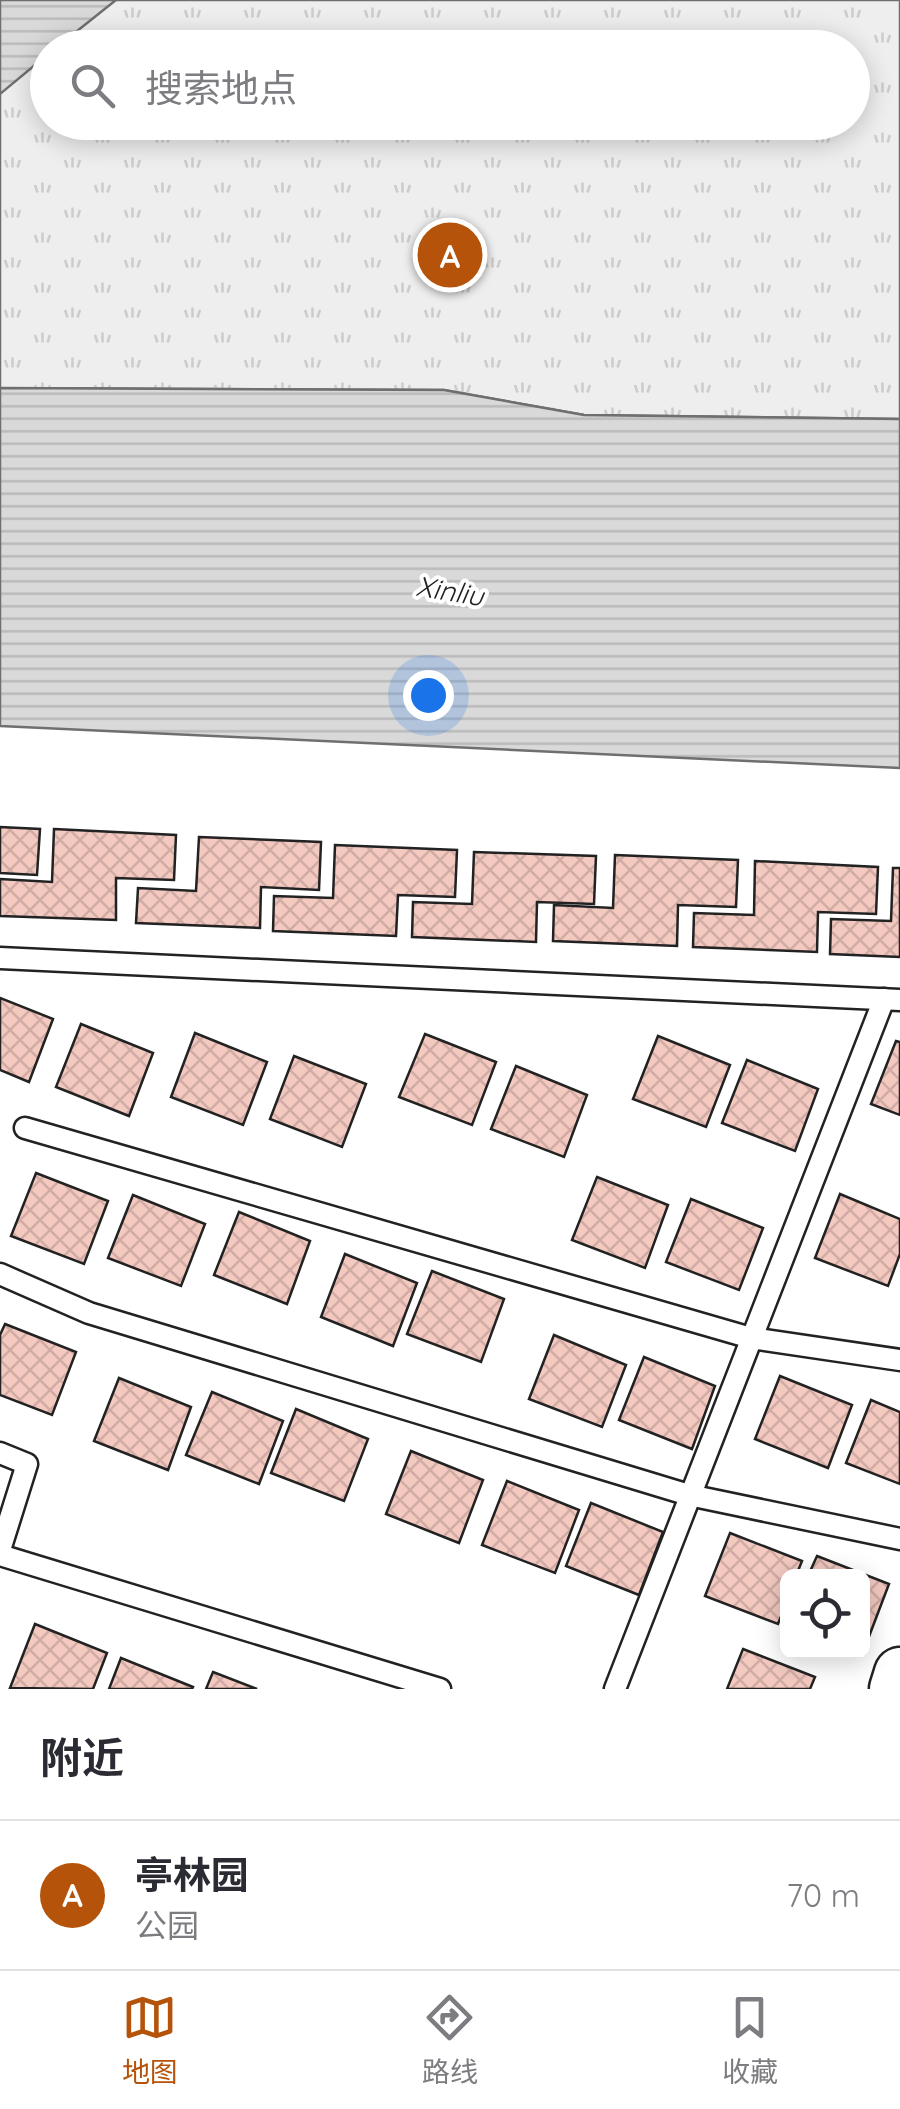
<!DOCTYPE html>
<html lang="zh">
<head>
<meta charset="utf-8">
<style>
  :root { --surface:#fff; --page:#f2f2f3; --text:#2b2b33; --muted:#7c7c81; --line:#e1e1e2; --accent:#b45309 }
  body { margin:0; font-family:Quicksand,"Noto Sans SC",sans-serif; background:var(--page); color:var(--text) }
  .controls { position:absolute; right:30px; bottom:30px; display:grid; overflow:hidden; border-radius:15px; box-shadow:0 5px 25px #0003 }
  .controls button { width:90px; height:90px; display:grid; place-items:center; padding:0; border:0; border-bottom:2px solid var(--line); background:var(--surface); color:var(--text); font:50px sans-serif }
  .you { position:absolute; left:428px; top:695px; width:35px; height:35px; margin:-25px; border:8px solid #fff; border-radius:50%; background:#1a73e8; box-shadow:0 0 0 15px #1a73e833 }
  .badge { display:grid; place-items:center; width:65px; height:65px; border-radius:50%; background:var(--accent); color:#fff; font-size:32px; font-weight:700 }
  .pin { position:absolute; translate:-50% -50%; border:5px solid #fff; box-shadow:0 2px 10px #0006 }
  .list { margin:0; padding:0; list-style:none }
  h2 { display:flex; justify-content:space-between; align-items:center; height:130px; margin:0; padding:0 40px; font-size:42px }
  h2 small { font-size:32px; font-weight:400; color:var(--muted) }
  .list li { display:grid; grid-template-columns:65px 1fr auto; gap:30px; align-items:center; box-sizing:border-box; height:150px; padding:0 40px; border-top:2px solid var(--line) }
  .list b { display:block; font-size:38px; white-space:nowrap }
  .list p { margin:0; font-size:32px; white-space:nowrap; color:var(--muted) }
  .list em { font-size:32px; font-style:normal; color:var(--muted) }
  .icon { flex:none; width:55px; height:55px; fill:none; stroke:currentColor; stroke-width:2; stroke-linecap:round; stroke-linejoin:round }
  .map { position:relative; flex:none; width:900px; height:1689px; overflow:hidden }
  .search { position:absolute; background:var(--surface); box-shadow:0 5px 25px #0003; left:30px; right:30px; top:30px; height:110px; display:flex; align-items:center; gap:25px; box-sizing:border-box; padding:0 35px; border-radius:55px; color:var(--muted); font-size:38px }
  .sheet { height:280px; background:var(--surface) }
  nav { display:flex; justify-content:space-around; align-items:center; box-sizing:border-box; height:140px; border-top:2px solid var(--line); background:var(--surface); font-size:28px; color:var(--muted) }
  nav a { display:grid; justify-items:center; gap:5px }
  nav .on { color:var(--accent) }
  .map>svg:first-child { display:block }
  .grass { fill:url(#grass-tufts); stroke:#6f6f6f; stroke-width:2.5; fill-rule:evenodd }
  .water { fill:url(#water-rules); stroke:#6f6f6f; stroke-width:2.5 }
  .building { fill:url(#building-cross-hatch); stroke:#222; stroke-width:2.5 }
  .lines { fill:none; stroke-linecap:round; stroke-linejoin:round }
  .service-casing { stroke:#222; stroke-width:25 }
  .tertiary-casing { stroke:#222; stroke-width:55 }
  .service { stroke:#fff; stroke-width:20 }
  .tertiary { stroke:#fff; stroke-width:50 }
  .labels { text-anchor:middle; stroke-width:8; stroke-linejoin:round; paint-order:stroke }
  .water-label { font-size:28px; font-style:italic; fill:#222; stroke:#fff }
</style>
</head>
<body>
<div class="map">
<svg width="900" height="1689" viewBox="0 0 900 1689">
  <defs>
    <pattern id="grass-tufts" width="24" height="20" patternUnits="userSpaceOnUse" patternTransform="scale(2.5)"><rect width="24" height="20" fill="#eee"/><path d="M3 7l-1-3M5 7V3M7 7l1-3M15 17l-1-3M17 17v-4M19 17l1-3" fill="none" stroke="#ccc"/></pattern>
    <pattern id="water-rules" width="6" height="5" patternUnits="userSpaceOnUse" patternTransform="scale(2.5)"><rect width="6" height="5" fill="#d9d9d9"/><path d="M0 2.5h6" fill="none" stroke="#bababa"/></pattern>
    <pattern id="building-cross-hatch" width="8" height="8" patternUnits="userSpaceOnUse" patternTransform="scale(2.5)"><rect width="8" height="8" fill="#f3c9c0"/><path d="M0 0l8 8M0 8l8-8" fill="none" stroke="#d0aca5"/></pattern>
  </defs>
  <rect width="100%" height="100%" fill="#fff"/>
  <path class="grass" d="M0 0H900V419L584 415 444 390 0 388ZM48 48H852V122H48Z"/>
  <g class="water">
    <polygon points="0,0 116,0 57,47 48,48 47,55 0,94"/>
    <polygon points="0,388 444,390 584,415 900,419 900,768 0,726"/>
  </g>
  <g class="building">
    <polygon points="0,827 40,829 37,875 0,873"/>
    <polygon points="54,829 176,835 174,880 116,878 116,920 0,916 0,879 52,882"/>
    <polygon points="199,837 321,842 319,890 261,887 260,928 136,923 138,888 196,891"/>
    <polygon points="335,845 457,850 455,897 398,895 396,936 273,931 274,896 333,898"/>
    <polygon points="474,852 596,856 594,904 537,902 536,942 412,937 413,902 472,904"/>
    <polygon points="615,855 738,860 736,907 678,905 677,946 553,941 554,905 613,908"/>
    <polygon points="755,861 878,867 876,914 818,912 817,952 693,947 694,913 754,915"/>
    <polygon points="893,868 900,868 900,957 830,954 831,919 891,921"/>
    <polygon points="0,998 53,1019 29,1082 0,1070"/>
    <polygon points="81,1024 153,1053 129,1116 56,1087"/>
    <polygon points="195,1033 267,1062 243,1125 171,1097"/>
    <polygon points="425,1034 496,1062 472,1125 399,1097"/>
    <polygon points="658,1036 730,1065 706,1127 633,1099"/>
    <polygon points="896,1041 900,1042 900,1115 871,1104"/>
    <polygon points="294,1056 366,1084 342,1147 270,1119"/>
    <polygon points="747,1060 818,1089 795,1151 722,1123"/>
    <polygon points="516,1066 587,1095 564,1157 491,1129"/>
    <polygon points="36,1173 108,1201 84,1264 11,1236"/>
    <polygon points="597,1177 668,1205 645,1268 572,1240"/>
    <polygon points="840,1194 900,1219 900,1254 888,1286 815,1258"/>
    <polygon points="133,1195 205,1224 181,1286 108,1258"/>
    <polygon points="691,1199 763,1228 739,1290 666,1262"/>
    <polygon points="239,1212 310,1241 287,1304 214,1275"/>
    <polygon points="345,1254 417,1283 393,1346 321,1317"/>
    <polygon points="432,1271 504,1299 481,1362 407,1334"/>
    <polygon points="5,1324 76,1352 52,1415 0,1395 0,1335"/>
    <polygon points="554,1335 626,1365 602,1427 529,1399"/>
    <polygon points="644,1357 715,1386 692,1449 619,1420"/>
    <polygon points="780,1376 852,1405 828,1468 755,1439"/>
    <polygon points="119,1378 191,1407 168,1470 94,1441"/>
    <polygon points="212,1392 283,1421 259,1484 186,1455"/>
    <polygon points="871,1400 900,1412 900,1484 846,1463"/>
    <polygon points="296,1409 368,1439 344,1501 271,1473"/>
    <polygon points="411,1451 483,1480 459,1543 386,1514"/>
    <polygon points="507,1481 579,1510 555,1573 482,1545"/>
    <polygon points="591,1503 663,1532 639,1595 566,1566"/>
    <polygon points="730,1533 802,1561 796,1576 788,1576 788,1599 778,1624 705,1596"/>
    <polygon points="817,1556 889,1584 865,1647 862,1576 808,1576"/>
    <polygon points="35,1624 107,1653 93,1689 10,1688"/>
    <polygon points="743,1649 815,1677 810,1689 727,1689"/>
    <polygon points="121,1658 193,1687 192,1689 109,1689"/>
    <polygon points="213,1672 257,1689 206,1689"/>
  </g>
  <g class="lines">
    <defs>
      <g id="service">
        <polyline points="0,958 900,1000"/>
        <polyline points="25,1128 751,1338 900,1360"/>
        <polyline points="0,1274 89,1313 689,1495 900,1539"/>
        <polyline points="0,1453 27,1464 0,1550"/>
        <polyline points="0,1555 440,1689"/>
        <polyline points="615,1689 884,999"/>
      </g>
      <polyline id="tertiary" points="895,1689 900,1673"/>
    </defs>
    <use href="#service" class="service-casing"/>
    <use href="#tertiary" class="tertiary-casing"/>
    <use href="#service" class="service"/>
    <use href="#tertiary" class="tertiary"/>
  </g>
  <g class="labels">
    <g class="water-label">
      <text transform="translate(450 591) rotate(9)" y="10">Xinliu</text>
    </g>
  </g>
</svg>
<div class="controls">
<button><svg class="icon" aria-label="locate" viewBox="0 0 24 24"><circle cx="12" cy="12" r="6"/><path d="M12 2v4M12 18v4M2 12h4M18 12h4"/></svg></button>
</div>
<div class="you"></div>
<div class="pin badge" style="left:450px;top:255px">A</div>
<div class="search"><svg class="icon" aria-label="search" viewBox="0 0 24 24"><circle cx="10" cy="10" r="6"/><path d="M15 15l6 6"/></svg>搜索地点</div>
</div>
<section class="sheet">
<h2>附近<small></small></h2>
<ul class="list">
<li><span class="badge">A</span><div><b>亭林园</b><p>公园</p></div><em>70 m</em></li>
</ul>
</section>
<nav>
<a class="on"><svg class="icon" aria-label="map" viewBox="0 0 24 24"><path d="M3 6l6-2 6 2 6-2v14l-6 2-6-2-6 2zM9 4v14M15 6v14"/></svg>地图</a>
<a><svg class="icon" aria-label="directions" viewBox="0 0 24 24"><path d="M12 3l9 9-9 9-9-9zM9 14v-3h6M13 9l2 2-2 2"/></svg>路线</a>
<a><svg class="icon" aria-label="saved" viewBox="0 0 24 24"><path d="M7 4h10v16l-5-4-5 4z"/></svg>收藏</a>
</nav>
</body>
</html>
